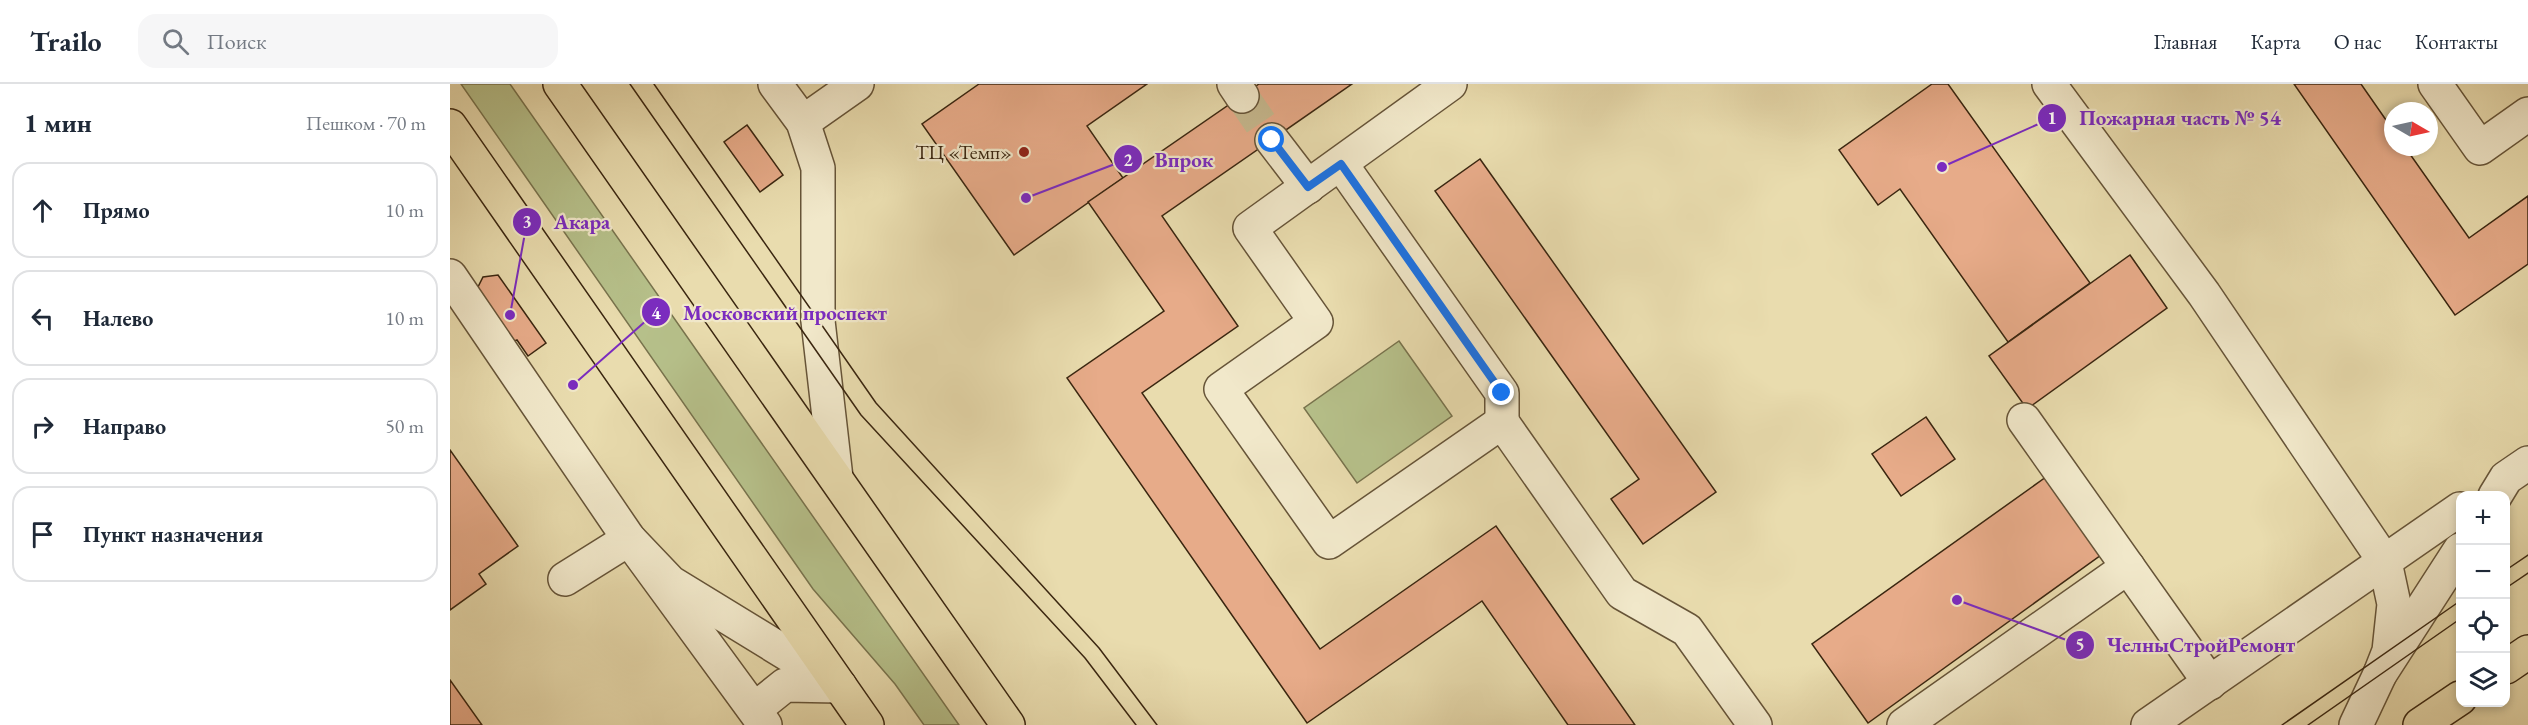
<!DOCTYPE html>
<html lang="ru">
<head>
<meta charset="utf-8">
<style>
  :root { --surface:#fff; --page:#f6f6f7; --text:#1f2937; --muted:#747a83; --line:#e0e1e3 }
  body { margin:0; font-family:"EB Garamond",serif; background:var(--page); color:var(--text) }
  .controls { position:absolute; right:18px; bottom:18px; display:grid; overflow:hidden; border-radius:12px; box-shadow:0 3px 9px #0003 }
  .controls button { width:54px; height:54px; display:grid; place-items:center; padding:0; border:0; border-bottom:2px solid var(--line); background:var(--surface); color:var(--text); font:30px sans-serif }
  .compass { position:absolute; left:1934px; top:18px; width:54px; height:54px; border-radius:50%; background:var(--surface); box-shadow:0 3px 9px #0003; rotate:99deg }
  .stop { position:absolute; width:18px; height:18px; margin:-14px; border:4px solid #1a73e8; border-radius:50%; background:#fff }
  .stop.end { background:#1a73e8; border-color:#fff; box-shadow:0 2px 6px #0008 }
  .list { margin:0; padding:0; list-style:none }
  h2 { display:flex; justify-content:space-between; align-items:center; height:78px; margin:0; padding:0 24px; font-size:26px }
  h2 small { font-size:20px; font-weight:400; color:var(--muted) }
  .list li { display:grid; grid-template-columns:39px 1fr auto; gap:18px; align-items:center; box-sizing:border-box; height:96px; margin:0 12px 12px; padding:0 12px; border:2px solid var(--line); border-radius:18px }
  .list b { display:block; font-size:22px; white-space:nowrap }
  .list em { font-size:20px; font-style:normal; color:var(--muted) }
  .icon { flex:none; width:33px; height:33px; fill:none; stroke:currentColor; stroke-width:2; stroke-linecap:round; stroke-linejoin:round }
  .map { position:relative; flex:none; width:2078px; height:641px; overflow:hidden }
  header { display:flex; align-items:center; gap:36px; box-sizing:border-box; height:84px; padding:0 30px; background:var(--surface); border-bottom:2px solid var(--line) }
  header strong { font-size:28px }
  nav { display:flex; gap:33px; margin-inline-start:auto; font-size:21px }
  .search { width:420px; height:54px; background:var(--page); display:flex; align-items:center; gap:15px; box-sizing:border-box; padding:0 21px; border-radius:18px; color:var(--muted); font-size:22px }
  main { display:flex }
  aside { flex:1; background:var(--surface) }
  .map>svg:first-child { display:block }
  .green { fill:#b6c08a; stroke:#78734d; stroke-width:1.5 }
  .building { fill:#e7ab89; stroke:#3a2610; stroke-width:1.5 }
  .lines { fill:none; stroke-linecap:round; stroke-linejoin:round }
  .minor-tunnel { stroke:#c6b88e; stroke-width:33; stroke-dasharray:33 16; stroke-linecap:butt }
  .minor-casing { stroke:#665438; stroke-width:36 }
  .major-casing { stroke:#3a2610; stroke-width:36 }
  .minor { stroke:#f1e8ca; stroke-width:33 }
  .major { stroke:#e9dcae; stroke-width:33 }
  .tram { stroke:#3a2610; stroke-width:1.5 }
  .route { stroke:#1a73e8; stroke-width:8 }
  .poi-dot { fill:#8f2418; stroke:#f1e8ca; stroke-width:2 }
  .labels { text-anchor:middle; stroke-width:4.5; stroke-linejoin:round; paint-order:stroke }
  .poi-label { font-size:20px; fill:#3a2610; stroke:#f1e8ca; text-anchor:end }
  .leader { fill:none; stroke:#7b2cbf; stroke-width:2 }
  .callout-dot { fill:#7b2cbf; stroke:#f1e8ca; stroke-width:2 }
  .mark-label { font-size:18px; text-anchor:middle; font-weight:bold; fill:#fff }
  .callout-label { font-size:21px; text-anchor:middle; font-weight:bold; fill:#7b2cbf; stroke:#f1e8ca; stroke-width:4.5; stroke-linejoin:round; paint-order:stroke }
</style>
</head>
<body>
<header>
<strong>Trailo</strong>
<div class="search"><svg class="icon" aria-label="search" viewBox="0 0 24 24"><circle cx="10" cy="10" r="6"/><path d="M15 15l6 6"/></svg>Поиск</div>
<nav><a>Главная</a><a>Карта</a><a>О нас</a><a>Контакты</a></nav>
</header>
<main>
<aside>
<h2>1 мин<small>Пешком · 70 m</small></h2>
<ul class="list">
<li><svg class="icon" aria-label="ahead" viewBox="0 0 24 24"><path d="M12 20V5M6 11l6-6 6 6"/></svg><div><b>Прямо</b></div><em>10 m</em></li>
<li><svg class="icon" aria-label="left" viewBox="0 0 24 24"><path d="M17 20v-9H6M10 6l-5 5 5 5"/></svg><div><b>Налево</b></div><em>10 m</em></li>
<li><svg class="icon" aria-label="right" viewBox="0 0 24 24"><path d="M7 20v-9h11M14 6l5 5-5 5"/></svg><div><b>Направо</b></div><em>50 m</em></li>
<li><svg class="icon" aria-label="arrive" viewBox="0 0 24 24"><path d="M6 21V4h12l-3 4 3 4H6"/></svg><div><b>Пункт назначения</b></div></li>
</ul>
</aside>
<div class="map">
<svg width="2078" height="641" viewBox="0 0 2078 641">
  <rect width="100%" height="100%" fill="#e9dcae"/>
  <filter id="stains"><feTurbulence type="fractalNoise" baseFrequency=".00333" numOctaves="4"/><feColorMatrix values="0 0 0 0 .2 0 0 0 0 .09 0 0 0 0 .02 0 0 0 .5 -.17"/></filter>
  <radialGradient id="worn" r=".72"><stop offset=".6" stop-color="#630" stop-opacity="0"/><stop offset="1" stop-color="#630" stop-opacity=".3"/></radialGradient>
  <g class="green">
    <polygon points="11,0 60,0 509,641 474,641 445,600 363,505"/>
    <polygon points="949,257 1002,332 907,399 854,324"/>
  </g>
  <g class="building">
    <polygon points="529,0 697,0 637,42 673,94 564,171 472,40"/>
    <polygon points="809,0 902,0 712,132 788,242 692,309 870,565 1046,442 1185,641 1118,641 1032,517 857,639 617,294 714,227 638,118"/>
    <polygon points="1482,0 1498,0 1640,199 1558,258 1450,105 1428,121 1389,66"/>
    <polygon points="1844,0 1911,0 1943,46 1943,63 1955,63 2019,154 2078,112 2078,180 2005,231"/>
    <polygon points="297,41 333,91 310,108 274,58"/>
    <polygon points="1030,75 1266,408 1193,460 1161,415 1189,395 985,107"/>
    <polygon points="1680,171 1717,224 1577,325 1539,272"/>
    <polygon points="48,191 96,259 78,272 67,256 62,258 26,207 33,193"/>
    <polygon points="1476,333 1505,375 1451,412 1422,370"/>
    <polygon points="0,366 68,462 29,490 36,500 0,526"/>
    <polygon points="1596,393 1651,471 1418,639 1362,560"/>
    <polygon points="0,596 32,641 0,641"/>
  </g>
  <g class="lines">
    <polyline class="minor-tunnel" points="792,12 822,56"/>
    <defs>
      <g id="minor">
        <polyline points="325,0 353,38 368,84 368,237 386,394"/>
        <polyline points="784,0 792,12"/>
        <polyline points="1000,0 800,144 866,238 771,305 879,458 1052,338 1172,509 1237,546 1305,641"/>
        <polyline points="1599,0 1754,210 1935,478 1944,520 1939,567 1930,590"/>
        <polyline points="1985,0 2030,64 2078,30"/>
        <polyline points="353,38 407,0"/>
        <polyline points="822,56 858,103"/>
        <polyline points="891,80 1052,309 1052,338"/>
        <polyline points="0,192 179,455 220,498 390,602"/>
        <polyline points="1574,336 1760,599"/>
        <polyline points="2045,412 2056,394 2078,379"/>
        <polyline points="115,495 179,455 315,641"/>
        <polyline points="305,625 335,601 388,602"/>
        <polyline points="1454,641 1678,483"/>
        <polyline points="1698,641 2010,425"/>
        <polyline points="1906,641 1930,590 2010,466"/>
      </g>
      <g id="major">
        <polyline points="110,0 558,641"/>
        <polyline points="0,42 417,641"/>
        <polyline points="2056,583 2078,568"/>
        <polyline points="1970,641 2010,614"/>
      </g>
    </defs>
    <use href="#minor" class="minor-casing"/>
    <use href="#major" class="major-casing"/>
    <use href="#minor" class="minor"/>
    <use href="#major" class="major"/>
    <g class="tram">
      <polyline points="180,0 411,331 635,574 686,641"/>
      <polyline points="204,0 426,319 649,564 707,641"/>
      <polyline points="2056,486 2078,471"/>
      <polyline points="2056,504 2078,489"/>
      <polyline points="1832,641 2010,517"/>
      <polyline points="1858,641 2010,535"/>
    </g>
  </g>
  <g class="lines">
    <polyline class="route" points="822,56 858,103 891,80 1052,309"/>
  </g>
  <circle class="poi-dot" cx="574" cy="68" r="6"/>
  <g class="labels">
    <g class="poi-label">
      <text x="562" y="75">ТЦ «Темп»</text>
    </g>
  </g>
  <path class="leader" d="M1492 83L1602 34M576 114L678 75M60 231L77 138M123 301L206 228M1507 516L1630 561"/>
  <g class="callout-dot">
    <circle cx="1492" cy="83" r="6"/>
    <circle cx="576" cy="114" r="6"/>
    <circle cx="60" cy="231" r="6"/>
    <circle cx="123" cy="301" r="6"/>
    <circle cx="1507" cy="516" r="6"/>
    <circle cx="1602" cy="34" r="15"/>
    <circle cx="678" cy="75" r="15"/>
    <circle cx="77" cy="138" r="15"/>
    <circle cx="206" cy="228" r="15"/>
    <circle cx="1630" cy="561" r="15"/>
  </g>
  <g class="mark-label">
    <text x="1602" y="40">1</text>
    <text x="678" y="82">2</text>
    <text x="77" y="144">3</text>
    <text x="206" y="235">4</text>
    <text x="1630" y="567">5</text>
  </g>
  <g class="callout-label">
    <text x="1730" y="41">Пожарная часть № 54</text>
    <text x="734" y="83">Впрок</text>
    <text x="132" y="145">Акара</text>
    <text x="335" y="236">Московский проспект</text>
    <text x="1751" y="568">ЧелныСтройРемонт</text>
  </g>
  <rect width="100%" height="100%" filter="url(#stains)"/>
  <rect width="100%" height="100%" fill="url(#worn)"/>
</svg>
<div class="controls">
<button>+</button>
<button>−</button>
<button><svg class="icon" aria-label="locate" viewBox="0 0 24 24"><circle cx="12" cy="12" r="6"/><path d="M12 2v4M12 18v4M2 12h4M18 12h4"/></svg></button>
<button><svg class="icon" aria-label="layers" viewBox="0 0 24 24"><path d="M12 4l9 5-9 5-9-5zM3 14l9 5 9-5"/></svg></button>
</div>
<svg class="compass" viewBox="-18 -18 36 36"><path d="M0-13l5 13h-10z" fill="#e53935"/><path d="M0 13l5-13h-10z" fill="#747a83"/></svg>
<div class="stop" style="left:822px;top:56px"></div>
<div class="stop end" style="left:1052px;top:309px"></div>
</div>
</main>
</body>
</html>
